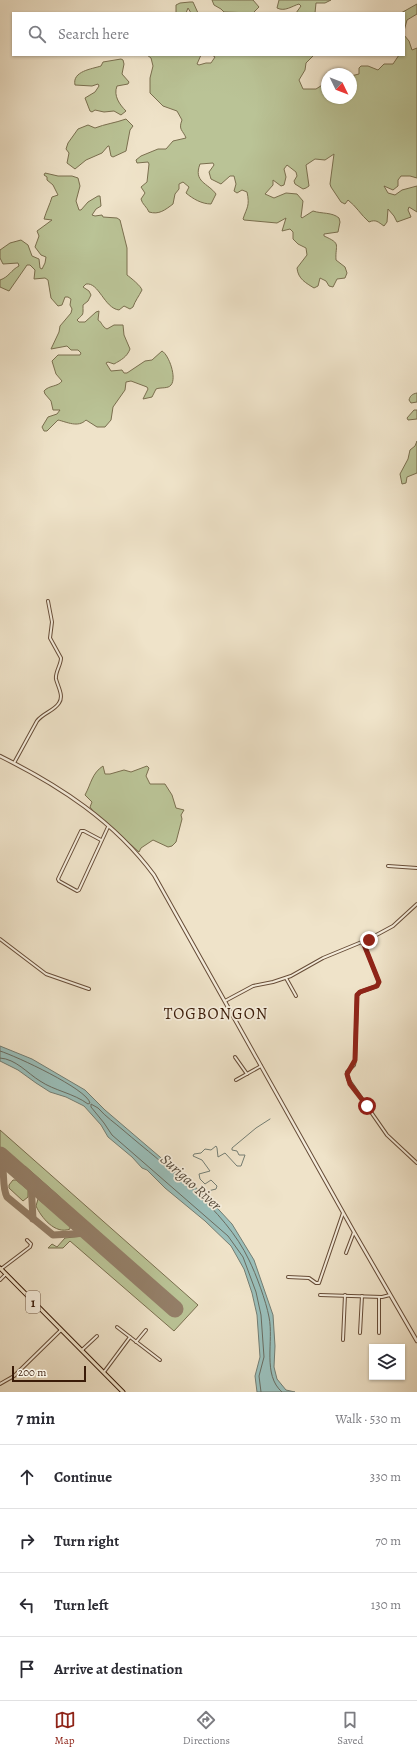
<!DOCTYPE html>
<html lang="en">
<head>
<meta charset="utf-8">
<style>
  :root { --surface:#fff; --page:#f2f2f3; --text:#2b2b33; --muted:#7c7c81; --line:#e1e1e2; --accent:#8f2418 }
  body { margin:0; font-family:Alegreya,serif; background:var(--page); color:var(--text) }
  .controls { position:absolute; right:12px; bottom:12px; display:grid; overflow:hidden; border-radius:0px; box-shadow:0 1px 3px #0004 }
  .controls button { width:36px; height:36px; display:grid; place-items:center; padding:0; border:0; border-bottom:1px solid var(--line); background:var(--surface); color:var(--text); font:20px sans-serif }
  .compass { position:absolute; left:321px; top:68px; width:36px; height:36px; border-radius:50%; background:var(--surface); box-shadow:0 1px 3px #0004; rotate:133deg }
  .scale { position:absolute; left:12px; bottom:10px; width:74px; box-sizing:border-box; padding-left:4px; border:2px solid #3a1b08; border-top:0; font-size:11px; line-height:14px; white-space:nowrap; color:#3a1b08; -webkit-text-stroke:3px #f5eddc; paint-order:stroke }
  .stop { position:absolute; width:12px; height:12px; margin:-9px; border:3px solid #8f2418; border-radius:50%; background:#fff }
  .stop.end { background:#8f2418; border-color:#fff; box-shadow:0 1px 4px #0008 }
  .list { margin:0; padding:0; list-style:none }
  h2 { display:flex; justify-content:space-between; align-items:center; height:52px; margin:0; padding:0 16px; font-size:17px }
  h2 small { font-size:13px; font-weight:400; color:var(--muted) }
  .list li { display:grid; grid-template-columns:26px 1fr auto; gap:12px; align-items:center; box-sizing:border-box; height:64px; padding:0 16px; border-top:1px solid var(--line) }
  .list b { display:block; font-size:15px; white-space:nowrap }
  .list em { font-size:13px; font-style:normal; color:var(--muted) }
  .icon { flex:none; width:22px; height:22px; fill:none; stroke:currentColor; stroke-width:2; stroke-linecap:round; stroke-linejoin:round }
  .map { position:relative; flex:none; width:417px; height:1392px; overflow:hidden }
  .search { position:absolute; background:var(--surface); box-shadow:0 1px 3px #0004; left:12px; right:12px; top:12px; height:44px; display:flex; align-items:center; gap:10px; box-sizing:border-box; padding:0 14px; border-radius:0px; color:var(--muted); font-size:15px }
  .sheet { height:308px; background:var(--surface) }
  nav { display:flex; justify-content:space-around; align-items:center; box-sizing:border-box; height:56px; border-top:1px solid var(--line); background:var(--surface); font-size:11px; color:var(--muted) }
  nav a { display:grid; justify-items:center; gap:2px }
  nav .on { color:var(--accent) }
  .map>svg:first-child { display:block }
  .green { fill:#bac396; stroke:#7a6f4f }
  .water { fill:#9abeb9; stroke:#747d72 }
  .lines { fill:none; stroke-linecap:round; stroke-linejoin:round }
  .shore { stroke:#6a6c60; stroke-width:1 }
  .stream { stroke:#747d72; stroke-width:1 }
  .taxiway { stroke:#947f68; stroke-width:7 }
  .runway { stroke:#947f68; stroke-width:17 }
  .minor-casing { stroke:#674d38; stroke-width:4 }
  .tertiary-casing { stroke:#674d38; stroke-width:4.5 }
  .trunk-casing { stroke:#3a1b08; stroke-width:5 }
  .minor { stroke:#f5eddc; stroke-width:2 }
  .tertiary { stroke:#f5eddc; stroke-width:2.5 }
  .trunk { stroke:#efe3c9; stroke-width:3 }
  .route { stroke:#8f2418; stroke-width:5 }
  .labels { text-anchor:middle; stroke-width:3.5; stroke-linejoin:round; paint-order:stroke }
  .shield { fill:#f5eddc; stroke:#725a48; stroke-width:1 }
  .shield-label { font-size:13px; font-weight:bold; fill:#3a1b08 }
  .water-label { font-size:15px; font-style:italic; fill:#574c3d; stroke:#f5eddc }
  .quarter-label { font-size:16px; letter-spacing:1px; fill:#3a1b08; stroke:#f5eddc }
</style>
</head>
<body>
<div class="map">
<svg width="417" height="1392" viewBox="0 0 417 1392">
  <rect width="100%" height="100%" fill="#efe3c9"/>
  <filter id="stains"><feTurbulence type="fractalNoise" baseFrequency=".005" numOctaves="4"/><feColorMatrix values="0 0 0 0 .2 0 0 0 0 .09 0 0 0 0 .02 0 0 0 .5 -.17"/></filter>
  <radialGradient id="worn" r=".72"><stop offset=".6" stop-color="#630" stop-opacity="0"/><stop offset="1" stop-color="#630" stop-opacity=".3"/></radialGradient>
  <g class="green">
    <polygon points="212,0 253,0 259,7 253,13 224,12 221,9 214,5"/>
    <path d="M279 0H331L325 3H316L315 13H296L301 6 299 4C292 6 285 12 277 8Z"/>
    <polygon points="190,2 193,2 198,13 191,13 188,8 186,13 176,13 176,5 180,3"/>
    <polygon points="417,4 417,14 407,20 404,31 404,13 401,13"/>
    <path d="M404 35 409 41 412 50 417 48V178L410 176H401L398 180V186L393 190 384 186 388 193 395 195 402 190 417 186V212L409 207 408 210 411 217 397 222 394 216 388 209 387 222 384 226C378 222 376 219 369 222 361 215 356 206 348 200L345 204 341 202 331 187 330 184 334 154 325 160 315 159 306 165 309 186 306 188 303 189 295 184 294 181 297 176 296 172 287 165 284 169 286 177 284 185 281 186 273 180V185L265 194 274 198 286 193 297 194 303 201 301 217 302 218 313 211C322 214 332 212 339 218L340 222 338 232 324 234V236C342 244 335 244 336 260L345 267 347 273 345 278 337 279 333 287 329 286 326 281 320 278 318 286 314 288C306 283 298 279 297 268L307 255 306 248 298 244 293 239V232L290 229 282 231 286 218 277 223 244 220 243 219C247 207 250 206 247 192L242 190 237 193 234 191 236 184 234 176H230L221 184 211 179 209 172 214 165 213 163 200 164C193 182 208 183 216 194L211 204C202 204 193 199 186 193L189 187 183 182 179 184V189L175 194 173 204C165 210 159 215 149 212 147 207 142 204 141 199L145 193 141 187 147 182 149 164 148 162 137 163 136 160 141 156 158 149H166L173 141 186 138C183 130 178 130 182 120L177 111 163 106 150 93V78L153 66 151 58 147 55H201L197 64 199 65 206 63H211L215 57 212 55H314L306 63 305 70 299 80 303 89H316L327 82V98H351V76L359 74V68L361 66H368L378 70 384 64H393L399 55H404Z"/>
    <path d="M121 59 123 60 124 64 122 74 129 82 128 84 117 86C113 96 120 105 126 111L121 115 114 111 104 112 95 110 92 112 90 111 85 98 95 92 99 86 98 84 92 86 75 85C72 71 92 69 101 66L103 62Z"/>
    <path d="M126 119 133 126 130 130 126 151 113 157 111 156 109 146H108L102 153 86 160 75 169 67 163 69 153 66 149 68 143 78 129 88 125 95 128C105 124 115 123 126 119Z"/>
    <path d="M45 173 58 176H72L78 178 80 186 76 201 79 210H81L88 202 98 196H100L101 206 96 209 92 215 95 216 102 215 103 217 117 218 120 220 127 248V275C131 278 141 286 142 290 139 296 135 301 133 307L130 309 124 306 119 310C104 308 99 282 86 284L83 287 89 291 91 295 88 301 83 305C83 316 84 313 77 320L79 322H85L96 312 99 311 98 320C102 322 102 327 107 329L114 325H123L124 335 130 349C127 357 121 360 114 364L108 362 106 363 111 371 122 370 124 373H127L145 361 152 360 162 351C169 355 177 378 171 385 168 389 161 387 156 389L152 397 143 399 148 389 147 387 131 381 126 382 125 390 113 407 111 420 105 427H97L86 420C78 428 67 422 58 420L47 431H44L42 427 48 417 57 414 60 410H53L51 401 45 394 44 391C49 385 58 387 62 381L56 374 52 361 58 355H80L81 353 78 350H71L67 346 51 349 59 332 60 326 71 313 72 309 70 305 71 299 68 297H65L62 305 58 306 51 298 48 280 45 278 34 279 35 270 30 265H27L25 268 9 291 0 287V280C9 277 11 270 19 266L18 263 3 264 0 258V250L10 243 21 240 28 245 32 256 39 259 40 268 42 269 45 263 46 257 41 255 35 247 39 236 37 231 52 220 44 219C46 212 50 204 52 197L58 195 53 185 47 180V177L44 175Z"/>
    <path d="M417 393V402L411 403 409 400C410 396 412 394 417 393Z"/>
    <polygon points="414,410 417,410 417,419 408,420 407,418"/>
    <polygon points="417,441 417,473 407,477 406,483 402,484 400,474 408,459 410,450 415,446"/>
    <path d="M103 766 105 774H110L124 770 131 772 147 766 149 768 146 776 150 784H165L172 795 176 808 184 810 181 815 182 819 176 842 172 846 168 847 153 840 141 848 139 852 93 811 90 807 92 802 85 795C91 784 92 773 103 766Z"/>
    <polygon points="0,1130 198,1305 174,1331 70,1241 63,1248 48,1248 52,1244 57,1247 65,1238 83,1236 171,1313 180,1304 60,1199 61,1198 25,1166 23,1168 0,1147"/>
    <polygon points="13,1180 16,1180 28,1190 28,1197 23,1201 9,1188 9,1185"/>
    <path d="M38 1199 70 1225V1229C55 1235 41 1217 36 1206Z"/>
  </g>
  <polygon class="water" points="0,1046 32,1059 85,1090 105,1110 208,1198 232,1224 254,1260 273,1315 275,1346 274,1367 277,1379 286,1390 295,1392 257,1392 255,1376 260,1357 257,1315 252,1293 244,1269 231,1246 205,1221 165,1188 147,1170 142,1168 132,1157 108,1137 101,1125 84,1106 66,1097 50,1092 36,1083 18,1070 0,1061"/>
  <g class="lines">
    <g class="shore">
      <path d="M0 1051C16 1056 87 1089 90 1103L88 1104C73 1093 55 1091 40 1081 27 1073 16 1059 0 1058"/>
      <path d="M261 1392 259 1376 264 1357 261 1315 256 1292 243 1257 228 1236 112 1135 104 1123 91 1107V1104L98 1108C106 1117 115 1123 123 1130 166 1167 225 1209 249 1260 256 1274 266 1301 269 1317 274 1341 262 1375 282 1392"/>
    </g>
    <polyline class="stream" points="206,1196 208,1191 216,1189 217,1186 211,1180 205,1184 200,1179 199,1174 210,1171 202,1160 193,1156 194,1154 201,1153 205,1149 211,1150 216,1146 217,1148 218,1157 225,1153 237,1166 241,1166 245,1155 239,1155 237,1151 232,1150 232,1148 256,1128 270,1119"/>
    <g class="taxiway">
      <path d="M0 1156C6 1169 1 1185 7 1197L53 1235 89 1233"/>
      <polyline points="31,1182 33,1219"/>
    </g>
    <polyline class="runway" points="0,1155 175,1309"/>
    <defs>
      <g id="minor">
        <path d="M14 763 37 721C43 713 54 711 59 703 64 696 58 687 56 679 55 672 61 665 61 658L50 638 52 622 48 601"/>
        <polyline points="101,840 84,831 81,831 58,879 59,881 77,891 79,890 108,827"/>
        <polyline points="388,866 417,868"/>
        <polyline points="0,939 46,974 89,989"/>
        <polyline points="363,942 379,982 377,986 360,992 357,995 355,1060 354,1065 347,1072 348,1079 387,1135 417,1163"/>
        <polyline points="286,978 296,996"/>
        <polyline points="225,1001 253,986 273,982 291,976 323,958 369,939 393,926 417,904"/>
        <polyline points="235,1057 247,1074"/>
        <polyline points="236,1080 261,1066"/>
        <polyline points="346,1253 354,1232"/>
        <polyline points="1,1269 30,1247 31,1244 27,1240"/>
        <polyline points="288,1277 309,1278 316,1283 319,1283 343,1213"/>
        <polyline points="0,1280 6,1274"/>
        <polyline points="320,1295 382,1297 390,1295"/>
        <polyline points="379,1297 379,1333"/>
        <polyline points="117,1327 160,1360"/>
        <polyline points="360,1333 362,1296"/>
        <polyline points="343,1340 345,1295"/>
        <polyline points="136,1342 146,1330"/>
        <polyline points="82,1350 97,1336"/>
        <polyline points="104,1372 130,1337"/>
        <polyline points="0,1384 14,1376 61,1330"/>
      </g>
      <path id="tertiary" d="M0 756C60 786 114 821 154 875L354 1232 417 1341"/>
      <polyline id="trunk" points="0,1268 123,1392"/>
    </defs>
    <use href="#minor" class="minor-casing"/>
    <use href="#tertiary" class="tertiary-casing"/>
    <use href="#trunk" class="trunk-casing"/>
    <use href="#minor" class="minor"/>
    <use href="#tertiary" class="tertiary"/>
    <use href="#trunk" class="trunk"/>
  </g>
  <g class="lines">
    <polyline class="route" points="367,1106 350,1084 347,1074 355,1060 357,995 360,992 377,986 379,982 363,942 369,940"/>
  </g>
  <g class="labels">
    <rect class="shield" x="26" y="1291" width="14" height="22" rx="3"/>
    <g class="shield-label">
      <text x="33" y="1307">1</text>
    </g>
    <g class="water-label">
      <text transform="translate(191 1182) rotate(42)" y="5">Surigao River</text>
    </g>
    <g class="quarter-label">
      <text x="216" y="1019">TOGBONGON</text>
    </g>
  </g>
  <rect width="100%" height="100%" filter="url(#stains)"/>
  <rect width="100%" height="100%" fill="url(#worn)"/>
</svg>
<div class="controls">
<button><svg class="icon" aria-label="layers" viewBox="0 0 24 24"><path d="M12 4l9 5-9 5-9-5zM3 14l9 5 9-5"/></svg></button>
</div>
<svg class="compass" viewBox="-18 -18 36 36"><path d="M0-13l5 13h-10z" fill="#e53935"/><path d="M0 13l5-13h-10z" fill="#7c7c81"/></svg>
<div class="scale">200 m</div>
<div class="stop" style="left:367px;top:1106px"></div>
<div class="stop end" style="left:369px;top:940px"></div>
<div class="search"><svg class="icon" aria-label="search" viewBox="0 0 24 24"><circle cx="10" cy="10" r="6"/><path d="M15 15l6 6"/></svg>Search here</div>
</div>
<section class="sheet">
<h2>7 min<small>Walk · 530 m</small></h2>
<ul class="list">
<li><svg class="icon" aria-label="ahead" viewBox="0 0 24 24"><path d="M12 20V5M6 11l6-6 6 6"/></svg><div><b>Continue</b></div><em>330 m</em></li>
<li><svg class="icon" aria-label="right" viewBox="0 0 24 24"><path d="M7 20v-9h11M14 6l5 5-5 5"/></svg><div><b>Turn right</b></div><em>70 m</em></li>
<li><svg class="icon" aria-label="left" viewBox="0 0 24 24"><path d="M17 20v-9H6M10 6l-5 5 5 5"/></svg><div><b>Turn left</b></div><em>130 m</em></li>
<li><svg class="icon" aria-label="arrive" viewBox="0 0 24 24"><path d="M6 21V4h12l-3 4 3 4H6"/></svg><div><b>Arrive at destination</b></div></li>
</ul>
</section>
<nav>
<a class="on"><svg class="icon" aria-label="map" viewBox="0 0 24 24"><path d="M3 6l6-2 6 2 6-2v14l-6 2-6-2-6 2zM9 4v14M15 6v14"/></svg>Map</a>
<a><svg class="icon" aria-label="directions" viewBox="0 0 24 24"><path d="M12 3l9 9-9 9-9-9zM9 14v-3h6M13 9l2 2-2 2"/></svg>Directions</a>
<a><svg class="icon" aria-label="saved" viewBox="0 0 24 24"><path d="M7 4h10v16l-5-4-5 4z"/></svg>Saved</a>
</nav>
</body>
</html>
